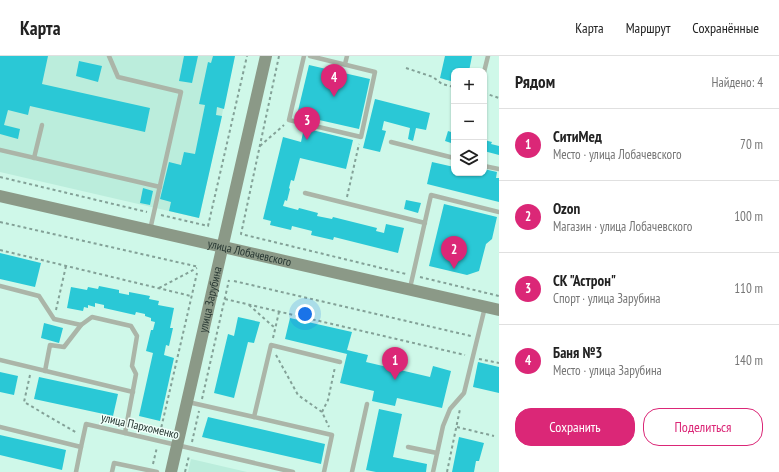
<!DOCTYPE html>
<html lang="ru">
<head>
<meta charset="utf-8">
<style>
  :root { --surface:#fff; --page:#f2f2f2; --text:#222; --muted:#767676; --line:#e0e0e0; --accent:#db2777 }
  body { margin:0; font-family:"PT Sans Narrow",sans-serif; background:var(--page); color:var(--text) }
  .controls { position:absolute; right:12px; top:12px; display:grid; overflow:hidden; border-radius:8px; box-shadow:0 1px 3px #0004 }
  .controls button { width:36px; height:36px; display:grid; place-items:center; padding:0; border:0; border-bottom:1px solid var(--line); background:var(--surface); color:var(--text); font:20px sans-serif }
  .you { position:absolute; left:305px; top:258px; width:14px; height:14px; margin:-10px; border:3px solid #fff; border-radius:50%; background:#1a73e8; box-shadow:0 0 0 6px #1a73e833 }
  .badge { display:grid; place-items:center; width:26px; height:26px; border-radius:50%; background:var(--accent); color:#fff; font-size:13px; font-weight:700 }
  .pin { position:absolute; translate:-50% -33px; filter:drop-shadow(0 1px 2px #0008) }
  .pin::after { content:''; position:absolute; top:21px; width:14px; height:12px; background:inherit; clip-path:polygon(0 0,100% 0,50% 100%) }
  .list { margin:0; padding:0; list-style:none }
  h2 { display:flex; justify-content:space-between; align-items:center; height:52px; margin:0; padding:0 16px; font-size:17px }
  h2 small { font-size:13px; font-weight:400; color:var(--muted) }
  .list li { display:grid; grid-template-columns:26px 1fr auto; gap:12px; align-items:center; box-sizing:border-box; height:72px; padding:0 16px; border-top:1px solid var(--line) }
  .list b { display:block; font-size:15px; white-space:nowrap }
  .list p { margin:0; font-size:13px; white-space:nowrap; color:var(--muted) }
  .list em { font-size:13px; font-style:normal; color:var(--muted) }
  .actions { display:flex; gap:8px; padding:12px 16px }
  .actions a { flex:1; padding:9px 0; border:1px solid var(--accent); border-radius:16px; text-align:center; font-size:14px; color:var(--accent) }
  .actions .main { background:var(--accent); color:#fff }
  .icon { flex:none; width:22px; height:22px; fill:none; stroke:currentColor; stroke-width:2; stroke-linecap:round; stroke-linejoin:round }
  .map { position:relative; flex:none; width:499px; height:416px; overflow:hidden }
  header { display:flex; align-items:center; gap:24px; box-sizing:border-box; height:56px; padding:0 20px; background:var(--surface); border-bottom:1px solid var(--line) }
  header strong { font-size:19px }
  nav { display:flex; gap:22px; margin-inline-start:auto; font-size:14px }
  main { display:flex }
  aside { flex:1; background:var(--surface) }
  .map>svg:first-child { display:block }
  .built { fill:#bbeddc }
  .building { fill:#2ac8d6 }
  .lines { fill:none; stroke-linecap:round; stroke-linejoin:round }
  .path { stroke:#83a197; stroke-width:2; stroke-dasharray:3 3; stroke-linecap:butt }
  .lane { stroke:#abb5a8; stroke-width:4.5 }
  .secondary { stroke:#8b9987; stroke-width:12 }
  .labels { text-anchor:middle; stroke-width:3; stroke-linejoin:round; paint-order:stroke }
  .street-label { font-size:12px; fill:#273732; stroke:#effff9 }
</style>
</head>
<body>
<header>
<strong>Карта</strong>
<nav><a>Карта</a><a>Маршрут</a><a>Сохранённые</a></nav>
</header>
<main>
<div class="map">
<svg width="499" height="416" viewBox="0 0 499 416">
  <rect width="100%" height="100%" fill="#cff8e9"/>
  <g class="built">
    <polygon points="0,0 235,0 199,162 0,116"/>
    <polygon points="191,403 247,416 188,416"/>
  </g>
  <g class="building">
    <polygon points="0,0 48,0 42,28 150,52 145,76 30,50 28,59 8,54 4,69 20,73 18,83 0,78"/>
    <polygon points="184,0 198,0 192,27 179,25"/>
    <polygon points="213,0 235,0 224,53 217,51 216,59 222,60 199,162 169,155 171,146 160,143 169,106 181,109 184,96 195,98 205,49 199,48 208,6 211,7"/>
    <polygon points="445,0 472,0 469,15 454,15 454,26 440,22"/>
    <polygon points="79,5 102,10 98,26 76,20"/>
    <polygon points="309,9 370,23 359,73 297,59"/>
    <polygon points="375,43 430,57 426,74 416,72 413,85 408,83 410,72 384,65 382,74 386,75 380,96 363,92"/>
    <polygon points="304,72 353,84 346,113 300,102 294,125 291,124 289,132 290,133 287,145 285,144 283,150 298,154 299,152 318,157 317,160 332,163 333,161 377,172 376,175 384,177 386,168 404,172 398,197 334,181 333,184 311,179 312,175 292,170 291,174 270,169 271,165 263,163 283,81 301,86"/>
    <polygon points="448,75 454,77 454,88 445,85"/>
    <polygon points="484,84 492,86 491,88 499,90 499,99 484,95"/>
    <polygon points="432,106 454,111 454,117 484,117 484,113 497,116 496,122 499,122 499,146 427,128"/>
    <polygon points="143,132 153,135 150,149 140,147"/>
    <polygon points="406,144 421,147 418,157 404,153"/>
    <polygon points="444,148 497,161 492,183 486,188 479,215 467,219 429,210"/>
    <polygon points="0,197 41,207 35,231 0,223"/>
    <polygon points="99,230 119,234 119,237 129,239 129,236 150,240 149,243 159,245 158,249 174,252 170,272 173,272 169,290 166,289 164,299 174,302 160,365 139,360 153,297 146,295 151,274 153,274 155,266 151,265 151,262 145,260 145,258 136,256 135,259 104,252 104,249 95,247 95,251 88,249 88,252 84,251 83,255 67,252 71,231 87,234 88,231 98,233"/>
    <polygon points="238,261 260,266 254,287 248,286 234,342 214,337 228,278 234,280"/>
    <polygon points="290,262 352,276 347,294 368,299 366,306 430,321 433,310 451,315 442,352 397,342 395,350 372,345 374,335 340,327 347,298 285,283"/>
    <polygon points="44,267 63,272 59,287 41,282"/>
    <polygon points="478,306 499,311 499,337 473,331"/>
    <polygon points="0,316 18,320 14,339 0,336"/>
    <polygon points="39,321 118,338 113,360 34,343"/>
    <polygon points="379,353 402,358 393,401 427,408 426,416 376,416 366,414"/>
    <polygon points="208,361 325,388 321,408 202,381"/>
    <polygon points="0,379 66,394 62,414 0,399"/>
    <polygon points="459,381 484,387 479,405 476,405 474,416 452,416"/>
  </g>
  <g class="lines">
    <g class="path">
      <polyline points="279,0 241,178 406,218"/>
      <polyline points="406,12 433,21 442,28 454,31"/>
      <polyline points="484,37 499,42"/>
      <polyline points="260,90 284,69"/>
      <polyline points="0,121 147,156"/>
      <polyline points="347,141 359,88"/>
      <polyline points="161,159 208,170 247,0"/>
      <polyline points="0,166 199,211"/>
      <polyline points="0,194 191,240"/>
      <polyline points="420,221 499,240"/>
      <polyline points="234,225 471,280"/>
      <polyline points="159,232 197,212"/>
      <polyline points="225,243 465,299"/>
      <polyline points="249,249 275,272"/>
      <polyline points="56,254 66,210"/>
      <polyline points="273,282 279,256"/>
      <polyline points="276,299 298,339 322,356 329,371"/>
      <polyline points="479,303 499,307"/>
      <polyline points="30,319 24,346 77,377"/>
      <polyline points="202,343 229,224"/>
      <polyline points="322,356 328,344 335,311"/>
      <polyline points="457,371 494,380"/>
      <polyline points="160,377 197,217"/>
      <polyline points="192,386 199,355"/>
      <polyline points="153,408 157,391"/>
      <polyline points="185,416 189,400"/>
      <polyline points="447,416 460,353"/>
    </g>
    <g class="lane">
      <polyline points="109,0 118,21 181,36 150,174"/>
      <polyline points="304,0 289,64 361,81 375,16 310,0"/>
      <polyline points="345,8 347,0"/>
      <polyline points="484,16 488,0"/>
      <polyline points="391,86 454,102"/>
      <polyline points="0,94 160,131"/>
      <polyline points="34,102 42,69"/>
      <polyline points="484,110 499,113"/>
      <polyline points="305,137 425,167"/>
      <polyline points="0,230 39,240 54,263 81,269 92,261 131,270 137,280 132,310 136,318 125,377"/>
      <polyline points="410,232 431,139 499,156"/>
      <polyline points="0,304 133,336"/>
      <polyline points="45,315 50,289 64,291 81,269"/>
      <polyline points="188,346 254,361"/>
      <polyline points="0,371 81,391 86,368 293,416"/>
      <polyline points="408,391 437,397"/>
      <polyline points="76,416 81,391"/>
      <polyline points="112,416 114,407 157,416"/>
      <polyline points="324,416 332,379 254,361 271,289 340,306"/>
      <polyline points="352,416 367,348"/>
      <polyline points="433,416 443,370 450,353 464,337 485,251"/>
    </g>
    <g class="secondary">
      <path id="s1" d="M0 140 499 254"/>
      <path id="s2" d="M171 416 266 0"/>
    </g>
  </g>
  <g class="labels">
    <g class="street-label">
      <text dy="4" stroke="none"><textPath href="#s1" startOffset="256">улица Лобачевского</textPath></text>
      <text dy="4" stroke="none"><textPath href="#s2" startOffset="177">улица Зарубина</textPath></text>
      <text transform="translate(140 370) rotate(13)" y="4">улица Пархоменко</text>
    </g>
  </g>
</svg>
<div class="controls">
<button>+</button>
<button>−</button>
<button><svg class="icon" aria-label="layers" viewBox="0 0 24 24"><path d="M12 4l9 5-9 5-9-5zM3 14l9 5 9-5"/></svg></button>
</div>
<div class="you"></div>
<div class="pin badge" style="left:395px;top:324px">1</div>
<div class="pin badge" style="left:454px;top:213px">2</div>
<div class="pin badge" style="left:307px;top:84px">3</div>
<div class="pin badge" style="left:334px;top:41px">4</div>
</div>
<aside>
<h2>Рядом<small>Найдено: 4</small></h2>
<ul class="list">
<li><span class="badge">1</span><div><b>СитиМед</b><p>Место · улица Лобачевского</p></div><em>70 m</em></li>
<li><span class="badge">2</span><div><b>Ozon</b><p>Магазин · улица Лобачевского</p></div><em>100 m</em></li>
<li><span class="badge">3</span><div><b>СК &quot;Астрон&quot;</b><p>Спорт · улица Зарубина</p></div><em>110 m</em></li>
<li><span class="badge">4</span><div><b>Баня №3</b><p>Место · улица Зарубина</p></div><em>140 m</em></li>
</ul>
<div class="actions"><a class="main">Сохранить</a><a>Поделиться</a></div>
</aside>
</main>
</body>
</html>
